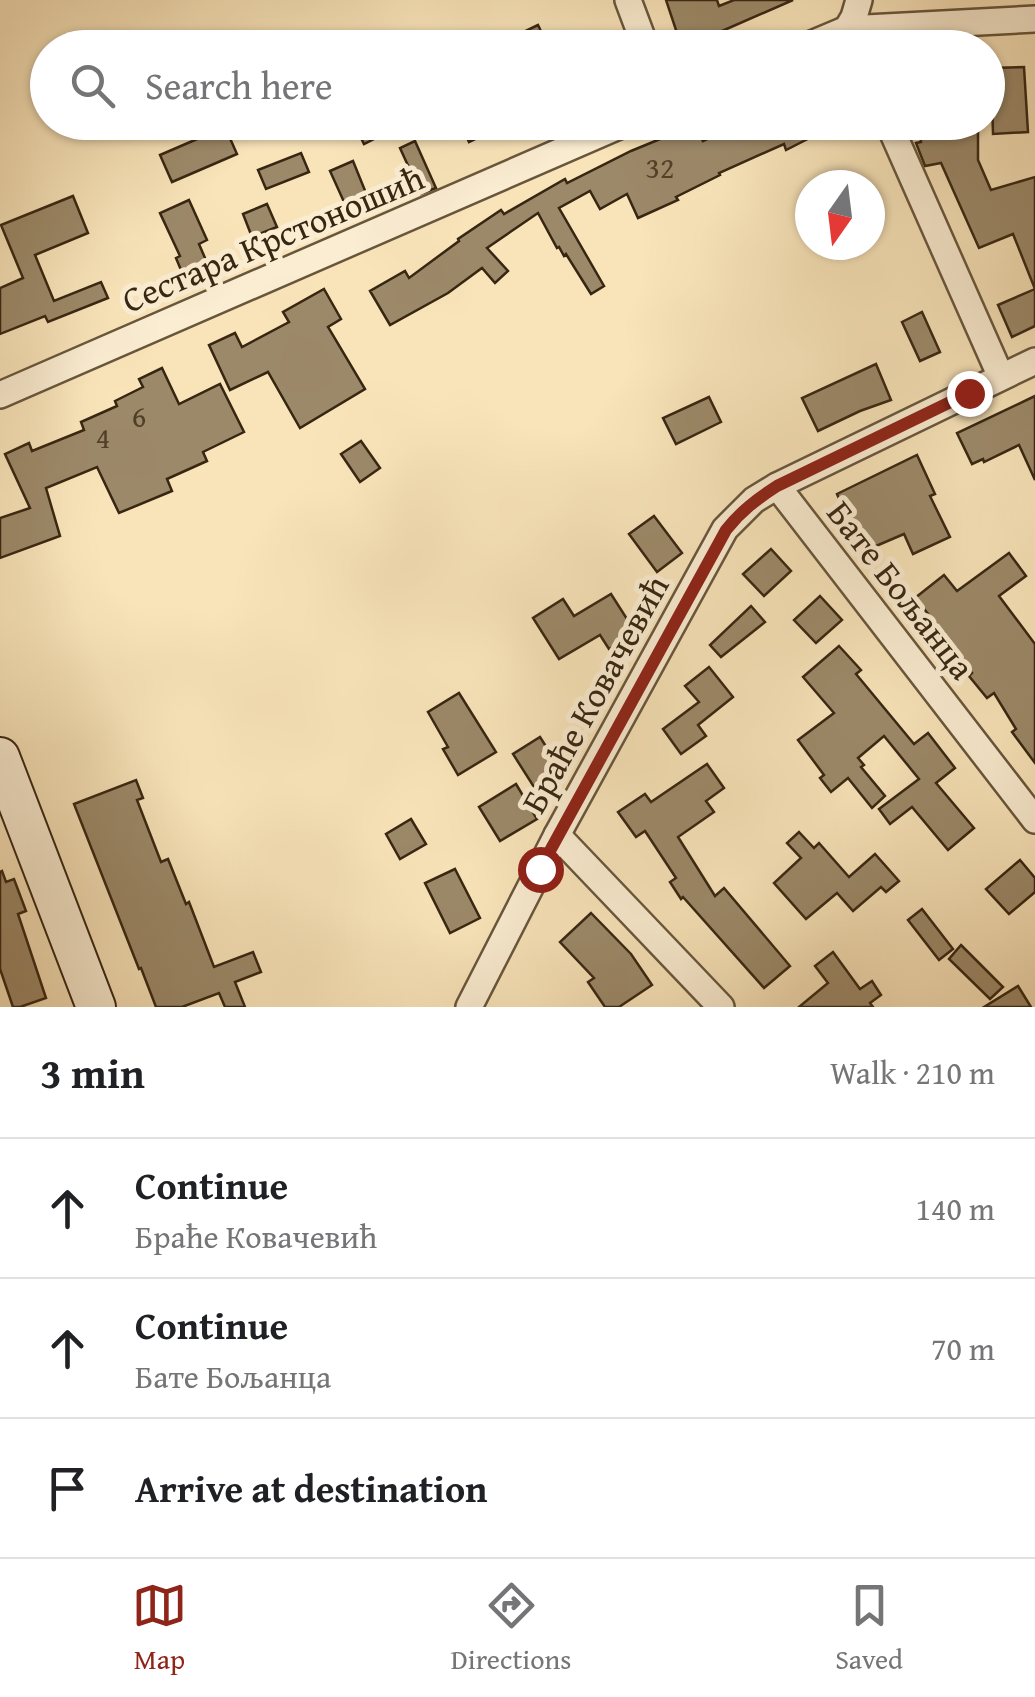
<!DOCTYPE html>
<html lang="en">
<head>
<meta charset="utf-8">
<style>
  :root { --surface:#fff; --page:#f2f2f2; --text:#202124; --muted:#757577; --line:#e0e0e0; --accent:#8f2418 }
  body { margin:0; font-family:"Gentium Book Plus",serif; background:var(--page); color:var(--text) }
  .compass { position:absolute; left:795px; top:170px; width:90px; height:90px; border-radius:50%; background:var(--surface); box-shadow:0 2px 8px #0004; rotate:194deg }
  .stop { position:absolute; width:30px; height:30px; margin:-22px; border:8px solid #8f2418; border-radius:50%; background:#fff }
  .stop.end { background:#8f2418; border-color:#fff; box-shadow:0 2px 10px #0008 }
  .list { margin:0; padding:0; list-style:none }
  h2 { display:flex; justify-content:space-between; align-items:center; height:130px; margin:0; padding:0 40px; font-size:42px }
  h2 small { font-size:32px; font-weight:400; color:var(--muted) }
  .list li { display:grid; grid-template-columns:65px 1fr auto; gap:30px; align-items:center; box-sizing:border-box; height:140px; padding:0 40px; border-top:2px solid var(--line) }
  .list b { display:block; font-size:38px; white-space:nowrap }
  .list p { margin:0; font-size:32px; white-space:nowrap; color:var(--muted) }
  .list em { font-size:32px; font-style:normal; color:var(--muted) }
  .icon { flex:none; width:55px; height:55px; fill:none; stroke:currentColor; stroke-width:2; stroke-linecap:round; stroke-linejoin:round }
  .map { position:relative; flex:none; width:1035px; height:1007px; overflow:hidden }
  .search { position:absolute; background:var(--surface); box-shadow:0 2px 8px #0004; left:30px; right:30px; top:30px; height:110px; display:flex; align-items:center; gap:25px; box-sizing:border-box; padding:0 35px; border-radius:55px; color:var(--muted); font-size:38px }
  .sheet { height:550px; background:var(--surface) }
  nav { display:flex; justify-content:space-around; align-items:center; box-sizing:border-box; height:140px; border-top:2px solid var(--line); background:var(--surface); font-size:28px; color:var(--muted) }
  nav a { display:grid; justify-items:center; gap:5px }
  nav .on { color:var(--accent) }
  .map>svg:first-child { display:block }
  .building { fill:#9c8969; stroke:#372612; stroke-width:2.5 }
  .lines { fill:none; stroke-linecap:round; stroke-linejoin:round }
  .street-casing { stroke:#68563c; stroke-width:30 }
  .secondary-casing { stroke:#372612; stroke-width:42 }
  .street { stroke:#fbedd2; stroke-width:25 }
  .secondary { stroke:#fbedd2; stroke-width:38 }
  .route { stroke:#8f2418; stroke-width:12 }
  .labels { text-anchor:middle; stroke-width:10; stroke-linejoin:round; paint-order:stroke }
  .number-label { font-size:30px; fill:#503f28 }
  .street-label { font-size:35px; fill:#372612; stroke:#fbedd2 }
</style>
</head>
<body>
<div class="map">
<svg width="1035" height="1007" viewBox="0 0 1035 1007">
  <rect width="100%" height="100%" fill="#f9e4ba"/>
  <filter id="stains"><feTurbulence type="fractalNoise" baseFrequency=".002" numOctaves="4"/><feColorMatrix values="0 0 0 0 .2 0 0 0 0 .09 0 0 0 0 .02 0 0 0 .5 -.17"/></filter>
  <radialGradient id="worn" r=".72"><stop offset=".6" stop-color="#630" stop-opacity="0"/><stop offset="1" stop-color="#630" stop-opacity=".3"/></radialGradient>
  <g class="building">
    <polygon points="666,0 717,0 719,6 734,0 793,0 722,31 725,39 704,48 682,48"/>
    <polygon points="538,25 549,48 490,48"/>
    <polygon points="1024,67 1028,132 993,134 991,68"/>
    <polygon points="353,122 376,122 382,135 364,144"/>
    <polygon points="460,122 511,122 469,142"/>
    <polygon points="742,122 841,122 786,150 784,144 719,173 720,175 676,197 678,200 638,218 627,194 600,209 590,191 559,208 604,286 591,294 566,254 564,256 559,247 557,248 538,213 487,248 508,271 495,283 482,268 448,293 390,325 370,291 405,271 409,278 459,241 458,239 501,210 504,214 565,179 567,183 631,151 694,125 703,141"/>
    <polygon points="918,122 978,122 978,160 991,190 1035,177 1035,289 1013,234 979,248 941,163 925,166 916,143 921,142"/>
    <polygon points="225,127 237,154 172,182 160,155"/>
    <polygon points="415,141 436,188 421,194 400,148"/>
    <polygon points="301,153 309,172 266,189 258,170"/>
    <polygon points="353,161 366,193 344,202 330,171"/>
    <polygon points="73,196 88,233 35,255 54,301 101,282 108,298 48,322 45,316 0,334 0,288 23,278 1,225"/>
    <polygon points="189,200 207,240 199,244 211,272 186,282 176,258 180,256 160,213"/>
    <polygon points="267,204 277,227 252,237 243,214"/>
    <polygon points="324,289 341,319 328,327 365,389 300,428 268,372 230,390 209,345 235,333 242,347 289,322 283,312"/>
    <polygon points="1035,289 1035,326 1012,337 998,305"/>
    <polygon points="922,312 940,352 920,361 902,322"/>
    <polygon points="876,364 891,400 860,411 818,431 802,398"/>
    <polygon points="162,368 179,404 220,384 244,432 203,452 207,461 167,479 172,491 119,513 97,467 46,488 60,536 0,558 0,518 30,508 5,454 29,443 32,451 84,430 81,422 117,406 115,401 143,387 139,379"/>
    <polygon points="1035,396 1035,480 1019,445 984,462 983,459 972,464 957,433"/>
    <polygon points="709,397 721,422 676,444 663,418"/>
    <polygon points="361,441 380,468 360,482 341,454"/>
    <polygon points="917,455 935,494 930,496 950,537 913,554 904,534 862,552 837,494"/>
    <polygon points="654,516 682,553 657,572 629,534"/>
    <polygon points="771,549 791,571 764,596 743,574"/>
    <polygon points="1009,553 1026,576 999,596 1035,644 1035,763 1012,732 1016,729 994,693 987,698 969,676 972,673 940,634 943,632 915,598 944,575 957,591"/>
    <polygon points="611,594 636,633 609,649 600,635 559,659 533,618 563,599 574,616"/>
    <polygon points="820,596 842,620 816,643 794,620"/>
    <polygon points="751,606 765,622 721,657 710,645"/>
    <polygon points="839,646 861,670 856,674 914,744 928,733 955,768 936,783 974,828 948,850 912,807 890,824 879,809 919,779 884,736 858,758 864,765 861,767 885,796 872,808 848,778 831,792 820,778 824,775 798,740 834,713 803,677"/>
    <polygon points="709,667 733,697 698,725 706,736 681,754 663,729 699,702 685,686"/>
    <polygon points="459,693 496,752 458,775 443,749 448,747 428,712"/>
    <polygon points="540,737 561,770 534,787 513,754"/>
    <polygon points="707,764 724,788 706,801 714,812 678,837 715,896 724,888 790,966 764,988 683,897 681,899 670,882 676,878 645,831 636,837 618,812 645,794 651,802"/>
    <polygon points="136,780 143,798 137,800 161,862 168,859 186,904 189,902 214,967 253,952 261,972 235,982 245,1007 225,1007 219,993 182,1007 156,1007 141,968 139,969 74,804"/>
    <polygon points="516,784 537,819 500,841 479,807"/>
    <polygon points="411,819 426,844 400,859 386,834"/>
    <polygon points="799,832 814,848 819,843 849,877 875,854 899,881 886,892 881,887 853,911 837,893 806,919 774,883 801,858 787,843"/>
    <polygon points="1020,860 1035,878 1035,892 1009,914 986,889"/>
    <polygon points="455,869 480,918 450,933 425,883"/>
    <polygon points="2,871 6,882 14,879 26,911 18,914 46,998 20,1007 13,1007 0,969 0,872"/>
    <polygon points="922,909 953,949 939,960 908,920"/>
    <polygon points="591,913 631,954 652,985 619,1007 605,1007 588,982 594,978 560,942"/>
    <polygon points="961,945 1003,987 990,999 949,959"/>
    <polygon points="833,952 860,989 872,981 881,995 870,1003 873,1007 799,1007 828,983 815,966"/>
    <polygon points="1018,986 1031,1007 984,1007"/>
  </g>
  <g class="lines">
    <defs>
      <g id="street">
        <polyline points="628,0 646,48"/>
        <polyline points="802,48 847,29 1035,19"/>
        <polyline points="855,48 847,29 854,17 859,0"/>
        <polyline points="888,122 1001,377"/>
        <polyline points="0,395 628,122"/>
        <polyline points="777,486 1035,820"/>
        <polyline points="557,835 721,1007"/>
        <polyline points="469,1007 557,835 725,529 754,500 777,486 1035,361"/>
      </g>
      <polyline id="secondary" points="0,757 96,1007"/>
    </defs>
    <use href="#street" class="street-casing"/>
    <use href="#secondary" class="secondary-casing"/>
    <use href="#street" class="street"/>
    <use href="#secondary" class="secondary"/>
  </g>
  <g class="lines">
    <path class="route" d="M540 869 726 530C741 511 757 499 777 486L969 393"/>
  </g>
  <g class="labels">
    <g class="number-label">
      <text x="660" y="178">32</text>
      <text x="139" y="427">6</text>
      <text x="103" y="448">4</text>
    </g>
    <g class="street-label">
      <text transform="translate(273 239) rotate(-23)" y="12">Сестара Крстоношић</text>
      <text transform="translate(901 590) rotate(52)" y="12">Бате Бољанца</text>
      <text transform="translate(595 694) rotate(-61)" y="12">Браће Ковачевић</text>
    </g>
  </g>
  <rect width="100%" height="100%" filter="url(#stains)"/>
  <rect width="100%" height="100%" fill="url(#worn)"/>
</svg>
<svg class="compass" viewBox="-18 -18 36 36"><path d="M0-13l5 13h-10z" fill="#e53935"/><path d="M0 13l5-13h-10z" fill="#757577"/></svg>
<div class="stop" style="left:540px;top:869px"></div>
<div class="stop end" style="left:969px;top:393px"></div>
<div class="search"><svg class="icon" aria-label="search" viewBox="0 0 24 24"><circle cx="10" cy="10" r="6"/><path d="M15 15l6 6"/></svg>Search here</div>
</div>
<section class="sheet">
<h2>3 min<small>Walk · 210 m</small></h2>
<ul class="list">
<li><svg class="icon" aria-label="ahead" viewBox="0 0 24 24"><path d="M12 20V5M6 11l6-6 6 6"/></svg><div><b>Continue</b><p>Браће Ковачевић</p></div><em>140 m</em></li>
<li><svg class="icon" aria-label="ahead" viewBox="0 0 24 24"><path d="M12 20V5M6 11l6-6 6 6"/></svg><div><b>Continue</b><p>Бате Бољанца</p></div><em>70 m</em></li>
<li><svg class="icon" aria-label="arrive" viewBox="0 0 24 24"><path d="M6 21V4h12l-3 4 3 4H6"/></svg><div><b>Arrive at destination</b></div></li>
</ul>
</section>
<nav>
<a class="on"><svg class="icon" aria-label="map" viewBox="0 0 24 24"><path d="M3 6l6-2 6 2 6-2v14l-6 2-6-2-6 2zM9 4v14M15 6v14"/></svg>Map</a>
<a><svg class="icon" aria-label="directions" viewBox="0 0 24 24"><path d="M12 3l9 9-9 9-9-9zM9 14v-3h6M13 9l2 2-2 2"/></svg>Directions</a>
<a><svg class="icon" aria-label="saved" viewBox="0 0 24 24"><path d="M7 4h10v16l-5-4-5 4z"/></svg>Saved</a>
</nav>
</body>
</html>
